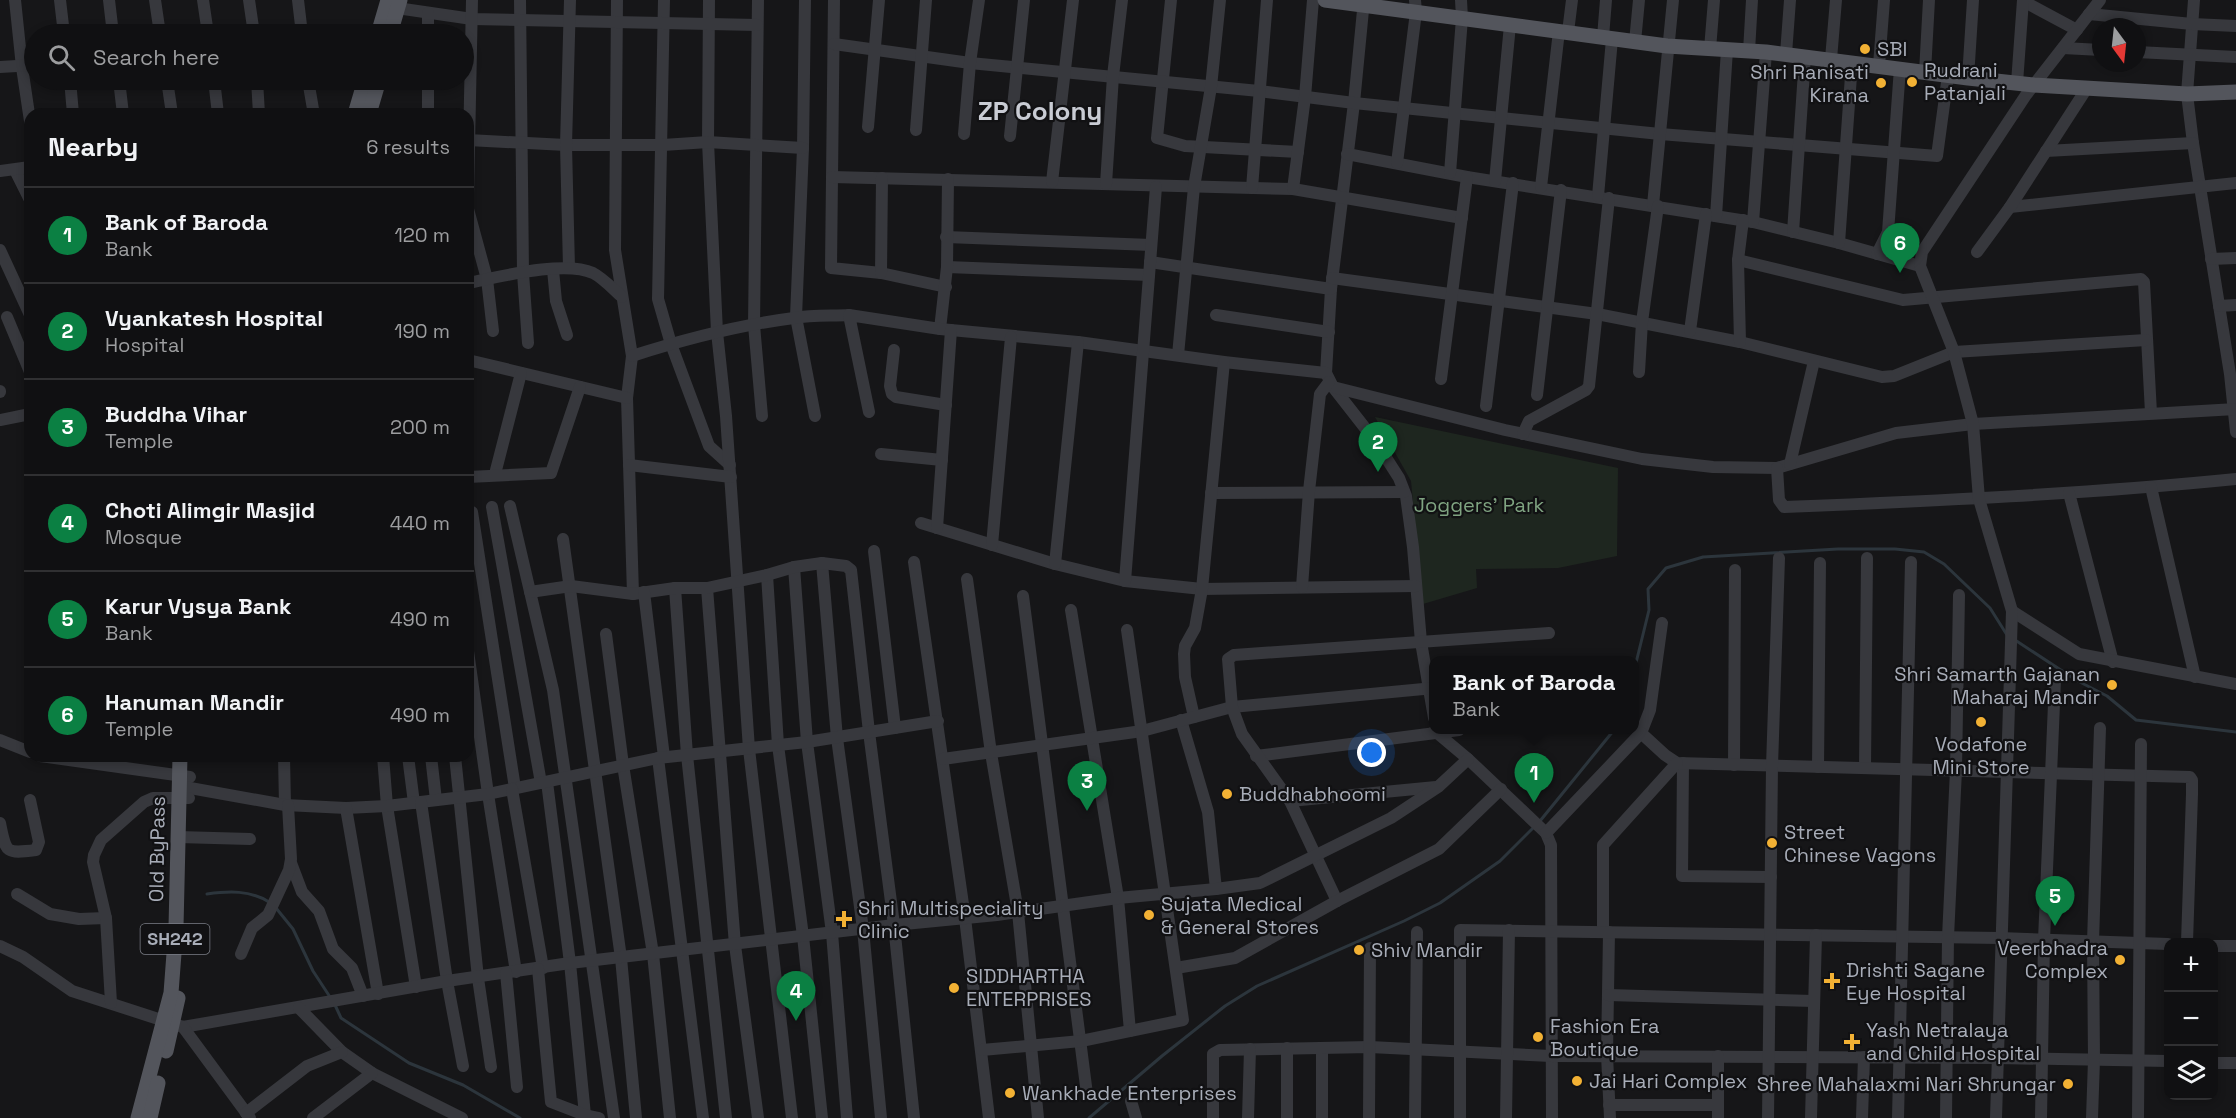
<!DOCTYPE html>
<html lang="en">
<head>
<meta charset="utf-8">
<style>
  :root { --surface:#101012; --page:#19191b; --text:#f1f3f6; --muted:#9c9d9f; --line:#303032; --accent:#0b8043 }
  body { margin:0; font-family:"Space Grotesk",sans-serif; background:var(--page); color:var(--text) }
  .controls { position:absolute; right:18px; bottom:18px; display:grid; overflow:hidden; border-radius:12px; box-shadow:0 3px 9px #0003 }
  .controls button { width:54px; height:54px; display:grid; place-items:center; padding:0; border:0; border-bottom:2px solid var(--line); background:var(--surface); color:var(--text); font:30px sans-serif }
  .compass { position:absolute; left:2092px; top:18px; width:54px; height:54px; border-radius:50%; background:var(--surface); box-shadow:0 3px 9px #0003; rotate:165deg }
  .you { position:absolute; left:1372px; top:753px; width:21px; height:21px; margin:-15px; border:4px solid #fff; border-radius:50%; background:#1a73e8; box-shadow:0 0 0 9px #1a73e833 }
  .badge { display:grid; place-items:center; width:39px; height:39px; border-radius:50%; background:var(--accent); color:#fff; font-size:20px; font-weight:700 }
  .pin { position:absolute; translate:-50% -50px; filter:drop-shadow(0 2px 3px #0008) }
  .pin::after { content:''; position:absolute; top:32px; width:21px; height:18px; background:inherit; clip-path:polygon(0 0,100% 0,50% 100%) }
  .popup { position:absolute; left:1429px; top:656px; width:210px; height:78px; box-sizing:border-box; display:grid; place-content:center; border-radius:12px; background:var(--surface); filter:drop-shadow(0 2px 4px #0005); font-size:20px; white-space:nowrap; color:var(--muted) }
  .popup b { font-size:22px; color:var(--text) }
  .popup::after { content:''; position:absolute; left:50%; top:100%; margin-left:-12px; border:12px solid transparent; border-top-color:var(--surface) }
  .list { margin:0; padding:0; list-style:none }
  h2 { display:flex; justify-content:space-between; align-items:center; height:78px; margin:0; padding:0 24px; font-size:26px }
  h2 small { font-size:20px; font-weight:400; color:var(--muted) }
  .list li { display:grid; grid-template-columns:39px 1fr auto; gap:18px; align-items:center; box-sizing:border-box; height:96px; padding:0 24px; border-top:2px solid var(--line) }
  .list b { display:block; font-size:22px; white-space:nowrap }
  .list p { margin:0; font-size:20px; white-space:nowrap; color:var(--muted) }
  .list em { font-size:20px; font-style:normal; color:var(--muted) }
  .icon { flex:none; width:33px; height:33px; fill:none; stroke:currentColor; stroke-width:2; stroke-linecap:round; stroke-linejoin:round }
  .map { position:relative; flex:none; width:2236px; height:1118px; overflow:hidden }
  .search { position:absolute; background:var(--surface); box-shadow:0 3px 9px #0003; left:24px; top:24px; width:450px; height:66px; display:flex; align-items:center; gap:15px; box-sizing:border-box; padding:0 21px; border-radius:33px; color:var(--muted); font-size:22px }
  .panel { position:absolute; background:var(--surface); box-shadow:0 3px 9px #0003; left:24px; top:108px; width:450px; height:654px; border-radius:18px }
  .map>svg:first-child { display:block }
  .green { fill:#1e261f }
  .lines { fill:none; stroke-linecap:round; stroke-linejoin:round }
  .stream { stroke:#2c353c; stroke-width:3 }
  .minor { stroke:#37383d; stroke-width:12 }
  .major { stroke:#53555c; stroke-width:15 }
  .poi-dot { fill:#f2b134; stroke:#111113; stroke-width:2 }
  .labels { text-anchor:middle; stroke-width:4.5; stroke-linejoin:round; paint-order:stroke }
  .shield { fill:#111113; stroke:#7b7e86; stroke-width:1.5 }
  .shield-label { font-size:18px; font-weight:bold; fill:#a8adb8 }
  .poi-label { font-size:20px; fill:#a8adb8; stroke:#111113; text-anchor:start }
  .park-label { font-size:20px; fill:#7fa381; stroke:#111113 }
  .street-label { font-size:20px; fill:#a8adb8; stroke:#111113 }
  .district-label { font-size:26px; font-weight:bold; fill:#c9ccd4; stroke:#111113 }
</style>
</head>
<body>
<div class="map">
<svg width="2236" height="1118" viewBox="0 0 2236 1118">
  <rect width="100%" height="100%" fill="#161618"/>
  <polygon class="green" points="1375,417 1618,468 1617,556 1558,568 1476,569 1477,588 1423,604 1411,481"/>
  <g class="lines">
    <g class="stream">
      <polyline points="2015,640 2076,680 2107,696 2136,720 2236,732"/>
      <polyline points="1634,671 1649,610 1648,589 1666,568 1703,557 1838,549 1895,549 1924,552 1944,564 1990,608 2007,635"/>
      <polyline points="1540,821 1614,730"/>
      <path d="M207 894C229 891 250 890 269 902"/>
      <polyline points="276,908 293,929 313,971 330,997"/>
      <polyline points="335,1005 341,1018 409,1063 463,1085 520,1118"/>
      <polyline points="1089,1118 1162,1056 1225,1006 1257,986 1404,921 1440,903 1500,861 1535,826"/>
    </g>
    <g class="minor">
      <polyline points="15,0 22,67 30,121"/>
      <polyline points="60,0 64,34"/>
      <polyline points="109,0 113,34"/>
      <polyline points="155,0 160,34"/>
      <polyline points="203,0 208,34"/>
      <polyline points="249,0 254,34"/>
      <polyline points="298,0 302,34"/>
      <polyline points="520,0 523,273 528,343"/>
      <polyline points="617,0 615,250 632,356 627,398 633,594"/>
      <polyline points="664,0 658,299 671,344 709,446 730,465"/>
      <polyline points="709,0 708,142 717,332 726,416 749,749 792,1118"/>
      <polyline points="758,0 754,325 762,416"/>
      <polyline points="805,0 803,148 796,317 815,416"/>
      <polyline points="834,0 831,268 881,273 946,287"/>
      <polyline points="1171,0 1157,138 1185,146 1298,152"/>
      <polyline points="1364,0 1354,103 1331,289 1326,373 1333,387 1376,442 1399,478 1406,496 1413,547 1421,642 1434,718"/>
      <polyline points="2194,0 2187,94 2193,143 2230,374 2236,432"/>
      <polyline points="2023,1 2077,30"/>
      <polyline points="390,7 472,19 757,25"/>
      <polyline points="2089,14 2192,24 2236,26"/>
      <polyline points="1568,32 1572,0"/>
      <polyline points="428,34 428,13"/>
      <polyline points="1603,37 1606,0"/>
      <polyline points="1635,42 1639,0"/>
      <polyline points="834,44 970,63 1259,91 1354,103 1660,134 1937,156 1948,75"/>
      <polyline points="2063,48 2101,50"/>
      <polyline points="1710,49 1714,0"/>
      <polyline points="1749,51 1752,0"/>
      <polyline points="2137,52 2236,57"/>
      <polyline points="1786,54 1790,0"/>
      <polyline points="1831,59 1836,0"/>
      <polyline points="1879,65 1884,0"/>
      <polyline points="0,67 34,65"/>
      <polyline points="1925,72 1929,0"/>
      <polyline points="1968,78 1973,0"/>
      <polyline points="70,80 73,114"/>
      <polyline points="119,80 123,114"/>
      <polyline points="167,80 172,114"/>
      <polyline points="214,80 218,114"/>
      <polyline points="257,80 259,114"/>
      <polyline points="308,80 313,109"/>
      <polyline points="2017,83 2023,0"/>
      <polyline points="428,114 428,80"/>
      <polyline points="868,127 879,0"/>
      <polyline points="916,130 926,0"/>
      <polyline points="964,134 970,63 979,0"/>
      <polyline points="1010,136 1024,0"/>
      <polyline points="468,140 566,145 663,145 708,142 803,148"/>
      <polyline points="2046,151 2193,143"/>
      <polyline points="1347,154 1467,177 1753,222 1839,243 1920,266"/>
      <polyline points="1397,163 1416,12 1415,0"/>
      <polyline points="15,170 30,200"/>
      <polyline points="0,171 30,167"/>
      <polyline points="1450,173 1462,18 1461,0"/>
      <polyline points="832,177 1293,189 1462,218"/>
      <polyline points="1495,181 1510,25"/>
      <polyline points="1052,182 1073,0"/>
      <polyline points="1106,184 1113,76 1122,0"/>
      <polyline points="1541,187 1559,31"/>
      <polyline points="1252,188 1267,0"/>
      <polyline points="1293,189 1305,97 1313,0"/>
      <polyline points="468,196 472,0"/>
      <polyline points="1598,196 1612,39"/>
      <polyline points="1653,205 1673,0"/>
      <polyline points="2010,207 2236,183"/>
      <polyline points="468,209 487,279 493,331"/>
      <polyline points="1716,216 1727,50"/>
      <polyline points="1753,222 1766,52"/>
      <polyline points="1793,232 1805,57"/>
      <polyline points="946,237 1151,245"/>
      <polyline points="1839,243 1852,62"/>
      <polyline points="0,250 30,315"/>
      <polyline points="1977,252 2010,207 2087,88"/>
      <polyline points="1877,254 1888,232 1900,68"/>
      <polyline points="2211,259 2236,258"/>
      <polyline points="1738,260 1903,300 2141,279 2144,282 2151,413"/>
      <polyline points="1150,262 1331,289"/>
      <polyline points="947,267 1149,275"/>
      <polyline points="569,268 566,145 570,0"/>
      <polyline points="553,270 556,301 567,335"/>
      <polyline points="881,273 882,178"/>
      <polyline points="1332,278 1597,314 1740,342 1882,377 1894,376 1954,352 2146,340"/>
      <path d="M468 283C499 277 564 260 593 273 603 278 614 290 622 297"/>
      <polyline points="2219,306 2236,305"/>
      <polyline points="1216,315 1329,332"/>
      <polyline points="7,317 30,372"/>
      <polyline points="940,329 947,267 948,179"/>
      <polyline points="1690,331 1706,214"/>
      <polyline points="1740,342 1738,260 1743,220"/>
      <polyline points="894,350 890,386 892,394 896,397 946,405"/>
      <polyline points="1178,355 1194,187 1211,87 1220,0"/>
      <path d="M632 356C685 339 739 325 794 318 812 315 831 316 849 315"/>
      <polyline points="468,360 627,398"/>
      <polyline points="1639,372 1642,322 1658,206"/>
      <polyline points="1441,379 1467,177"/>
      <polyline points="1333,387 1505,430 1642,459 1713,467 1777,468 1896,433 1973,424 2236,409"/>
      <polyline points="0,391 0,392"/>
      <polyline points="1537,395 1561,190"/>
      <polyline points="1486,406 1513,183"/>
      <polyline points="869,412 849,315 940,329 1078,342 1224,362 1326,373"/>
      <polyline points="0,420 30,414"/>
      <polyline points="1523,434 1529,421 1586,390 1589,386 1609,198"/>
      <polyline points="881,454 942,460"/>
      <polyline points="1790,464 1814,361"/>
      <polyline points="629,465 731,477"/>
      <path d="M1777 468 1779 500 1784 507C1935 501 2086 494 2236 479"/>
      <polyline points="495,474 521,373"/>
      <polyline points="468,477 551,473 580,387"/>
      <polyline points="2151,487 2195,677"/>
      <polyline points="1211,493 1404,492"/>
      <polyline points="2069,493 2113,662"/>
      <polyline points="510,506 553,690 614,1118"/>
      <polyline points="492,507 541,783"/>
      <polyline points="472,512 515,788"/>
      <polyline points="921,523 1055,564 1125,581 1202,589 1416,586"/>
      <polyline points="937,528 951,330"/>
      <polyline points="563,539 621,958 636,1118"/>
      <polyline points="992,545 1011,337"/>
      <polyline points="874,551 895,728"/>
      <polyline points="914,562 965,918 989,1118"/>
      <polyline points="822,563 837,738 863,929 881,1118"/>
      <polyline points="1055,564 1078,342"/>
      <polyline points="794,567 807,742 832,933 847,1118"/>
      <polyline points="767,575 778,745 803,936 822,1118"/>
      <polyline points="967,579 991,753 1018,912 1038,1118"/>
      <polyline points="1125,581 1156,187"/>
      <polyline points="1302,587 1309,491 1320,394 1329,382"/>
      <polyline points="675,588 687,755 726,1118"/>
      <polyline points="707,588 735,945 758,1118"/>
      <polyline points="530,592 571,586 633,594 675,588 707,588 767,575 794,567 822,563 846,566 851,570 869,732 894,925 914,1118"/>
      <polyline points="644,592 664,757"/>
      <polyline points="1023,596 1087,1094"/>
      <polyline points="1071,610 1118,898 1130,1031"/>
      <polyline points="2012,611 2079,654 2236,684"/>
      <polyline points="606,634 623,765 653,954 670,1118"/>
      <polyline points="468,651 488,794 516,972"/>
      <polyline points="1194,717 1185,677 1184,654 1185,646 1195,628 1202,589 1224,362"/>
      <polyline points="1181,720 1208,812 1216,889"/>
      <polyline points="1435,730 1436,732 1468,759 1546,833 1551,845 1552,1118"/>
      <polyline points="1641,733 1650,710 1662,623"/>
      <polyline points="0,740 30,752"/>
      <polyline points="40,756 190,777"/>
      <polyline points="284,756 285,805"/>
      <polyline points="383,756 387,806 416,987"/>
      <polyline points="408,756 414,803"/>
      <polyline points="431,756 436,800"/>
      <polyline points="455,756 478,978 491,1067"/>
      <polyline points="1256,756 1459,730"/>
      <polyline points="658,758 703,1118"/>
      <polyline points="943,759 1142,731 1232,707 1434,688"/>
      <polyline points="1683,763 1682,876 1771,877"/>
      <polyline points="1734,765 1735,570"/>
      <polyline points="1818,767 1820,563"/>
      <polyline points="1865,768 1867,558"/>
      <polyline points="547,782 570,963 585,1115"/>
      <polyline points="179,786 285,805 346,808 387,806 488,794 658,758 807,742 938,721"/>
      <polyline points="512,789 543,968"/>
      <polyline points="1290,801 1436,787"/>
      <polyline points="421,802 447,981 463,1066"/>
      <polyline points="346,808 378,994"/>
      <path d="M0 823C6 853 5 854 36 850L39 842 30 800"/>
      <polyline points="1546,833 1641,733 1665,755 1677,763 2190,777 2192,780 2192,794 2187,942"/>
      <polyline points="178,837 250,839"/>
      <polyline points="291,863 302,892 319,911 333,949 352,968 363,996"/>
      <polyline points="17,894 50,914 79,919 106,918"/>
      <polyline points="1337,901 1290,801 1242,734 1232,707 1228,659 1234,655 1549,633"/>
      <polyline points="1603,931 1603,845 1677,763"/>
      <polyline points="1609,932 1607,1055 1610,1118"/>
      <polyline points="0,946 23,957 72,991 183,1027 447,981 570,963 894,925 997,915 1118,898 1216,889 1260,883 1391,818 1438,787 1468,759"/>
      <polyline points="2214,946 2236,946"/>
      <polyline points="241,954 252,928 268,915 289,870 291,859 288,805"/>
      <polyline points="1176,968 1235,958 1337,901 1439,849 1501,789"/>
      <polyline points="538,969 551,1102 585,1115 599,1118"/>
      <polyline points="506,973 517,1087"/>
      <polyline points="1608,995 1813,1001"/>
      <polyline points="111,1003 106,918 93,862 94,855 101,840 144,802 153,798 189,798"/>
      <polyline points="299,1008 342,1052 372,1073 462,1118"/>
      <polyline points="183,1027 250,1118"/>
      <polyline points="1322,1048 1322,1118"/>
      <polyline points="982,1050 1081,1041 1183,1020 1127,630"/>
      <polyline points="2214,1063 2236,1063"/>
      <polyline points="1131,1101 1136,1118"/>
      <polyline points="1609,1105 1718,1105"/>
      <polyline points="246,1113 307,1066 342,1052"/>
      <polyline points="313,1118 372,1073"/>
      <polyline points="1213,1118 1213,1054 1220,1050 1370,1047 1551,1056 1998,1058 2168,1061"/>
      <polyline points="1248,1118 1250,1049"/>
      <polyline points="1287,1118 1287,1048"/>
      <polyline points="1369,1118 1370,948"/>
      <polyline points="1415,1118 1417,932"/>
      <polyline points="1460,1118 1460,930 2000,938 2168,944"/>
      <polyline points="1506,1118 1509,930"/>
      <polyline points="1718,1118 1718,1056"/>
      <polyline points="1768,1118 1772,766 1779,558"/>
      <polyline points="1811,1118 1816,935"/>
      <polyline points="1862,1118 1864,1057"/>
      <polyline points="1898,1118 1911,562"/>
      <polyline points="1946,1118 1948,937 1956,770 1959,595"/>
      <polyline points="1996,1118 2012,611 1979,499 1973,424 1954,352 1920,266 1922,252 2026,95 2100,0"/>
      <polyline points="2041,1118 2044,940 2055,680"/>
      <polyline points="2092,1118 2094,1060 2093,942 2100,728"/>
      <polyline points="2138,1118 2141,744"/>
    </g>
    <g class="major">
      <polyline points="1325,0 1667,46 1766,52 1968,78 2034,85 2187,94 2236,92"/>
      <polyline points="378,34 388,0"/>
      <polyline points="390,34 400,0"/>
      <polyline points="355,114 365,80"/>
      <polyline points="369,114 379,80"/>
      <polyline points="166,1051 178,998"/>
      <polyline points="138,1118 171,993 176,927 180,756"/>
      <polyline points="150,1118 158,1083"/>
    </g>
  </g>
  <g class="poi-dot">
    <circle cx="1865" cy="49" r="6"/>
    <circle cx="1912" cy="82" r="6"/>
    <circle cx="1881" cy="83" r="6"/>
    <circle cx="2112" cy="685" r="6"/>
    <circle cx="1981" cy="722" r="6"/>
    <circle cx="1227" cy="794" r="6"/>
    <circle cx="1772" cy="843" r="6"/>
    <circle cx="1149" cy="915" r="6"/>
    <path d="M841 910h6v6h6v6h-6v6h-6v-6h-6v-6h6z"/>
    <circle cx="1359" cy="950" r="6"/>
    <circle cx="2120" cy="960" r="6"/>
    <path d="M1829 972h6v6h6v6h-6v6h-6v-6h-6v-6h6z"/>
    <circle cx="954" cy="988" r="6"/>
    <circle cx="1538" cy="1037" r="6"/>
    <path d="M1849 1033h6v6h6v6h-6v6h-6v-6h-6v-6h6z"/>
    <circle cx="1577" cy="1081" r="6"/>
    <circle cx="2068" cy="1084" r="6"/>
    <circle cx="1010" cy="1093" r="6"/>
  </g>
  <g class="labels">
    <rect class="shield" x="140.5" y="924" width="69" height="30" rx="4.5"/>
    <g class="shield-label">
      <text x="175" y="945">SH242</text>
    </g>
    <g class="poi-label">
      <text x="1877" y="56">SBI</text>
      <text x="1924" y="77">Rudrani<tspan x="1924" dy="23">Patanjali</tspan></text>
      <text x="1869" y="79" text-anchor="end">Shri Ranisati<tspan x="1869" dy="23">Kirana</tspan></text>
      <text x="2100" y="681" text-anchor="end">Shri Samarth Gajanan<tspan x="2100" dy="23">Maharaj Mandir</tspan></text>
      <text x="1981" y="751" text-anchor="middle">Vodafone<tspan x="1981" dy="23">Mini Store</tspan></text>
      <text x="1239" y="801">Buddhabhoomi</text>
      <text x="1784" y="839">Street<tspan x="1784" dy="23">Chinese Vagons</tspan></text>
      <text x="1161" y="911">Sujata Medical<tspan x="1161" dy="23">&amp; General Stores</tspan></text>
      <text x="858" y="915">Shri Multispeciality<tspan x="858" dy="23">Clinic</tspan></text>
      <text x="2108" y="955" text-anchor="end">Veerbhadra<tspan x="2108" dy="23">Complex</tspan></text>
      <text x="1371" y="957">Shiv Mandir</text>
      <text x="1846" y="977">Drishti Sagane<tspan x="1846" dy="23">Eye Hospital</tspan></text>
      <text x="966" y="983">SIDDHARTHA<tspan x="966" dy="23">ENTERPRISES</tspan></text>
      <text x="1550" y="1033">Fashion Era<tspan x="1550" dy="23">Boutique</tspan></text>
      <text x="1866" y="1037">Yash Netralaya<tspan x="1866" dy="23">and Child Hospital</tspan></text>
      <text x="1589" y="1088">Jai Hari Complex</text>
      <text x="2056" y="1091" text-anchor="end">Shree Mahalaxmi Nari Shrungar</text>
      <text x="1022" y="1100">Wankhade Enterprises</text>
    </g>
    <g class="park-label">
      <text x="1479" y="512">Joggers' Park</text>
    </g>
    <g class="street-label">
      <text transform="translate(157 849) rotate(-89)" y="7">Old ByPass</text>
    </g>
    <g class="district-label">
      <text x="1040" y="120">ZP Colony</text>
    </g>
  </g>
</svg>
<div class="controls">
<button>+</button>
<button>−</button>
<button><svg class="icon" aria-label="layers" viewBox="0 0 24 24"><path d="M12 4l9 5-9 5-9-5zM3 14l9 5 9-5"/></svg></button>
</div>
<svg class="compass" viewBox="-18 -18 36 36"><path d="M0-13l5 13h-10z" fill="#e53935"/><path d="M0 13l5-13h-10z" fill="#9c9d9f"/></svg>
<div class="you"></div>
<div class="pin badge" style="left:1534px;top:803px">1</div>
<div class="popup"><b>Bank of Baroda</b>Bank</div>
<div class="pin badge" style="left:1378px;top:472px">2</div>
<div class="pin badge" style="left:1087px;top:811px">3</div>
<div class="pin badge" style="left:796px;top:1021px">4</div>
<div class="pin badge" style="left:2055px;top:926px">5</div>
<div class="pin badge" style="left:1900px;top:273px">6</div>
<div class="search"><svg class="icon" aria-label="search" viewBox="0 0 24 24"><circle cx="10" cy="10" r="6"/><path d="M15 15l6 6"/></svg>Search here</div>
<section class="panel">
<h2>Nearby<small>6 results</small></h2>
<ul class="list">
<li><span class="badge">1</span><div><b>Bank of Baroda</b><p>Bank</p></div><em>120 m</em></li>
<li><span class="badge">2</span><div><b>Vyankatesh Hospital</b><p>Hospital</p></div><em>190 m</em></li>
<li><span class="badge">3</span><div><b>Buddha Vihar</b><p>Temple</p></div><em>200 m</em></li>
<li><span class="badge">4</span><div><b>Choti Alimgir Masjid</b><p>Mosque</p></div><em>440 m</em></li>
<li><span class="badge">5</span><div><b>Karur Vysya Bank</b><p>Bank</p></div><em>490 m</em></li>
<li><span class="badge">6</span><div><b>Hanuman Mandir</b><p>Temple</p></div><em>490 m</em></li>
</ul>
</section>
</div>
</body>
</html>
